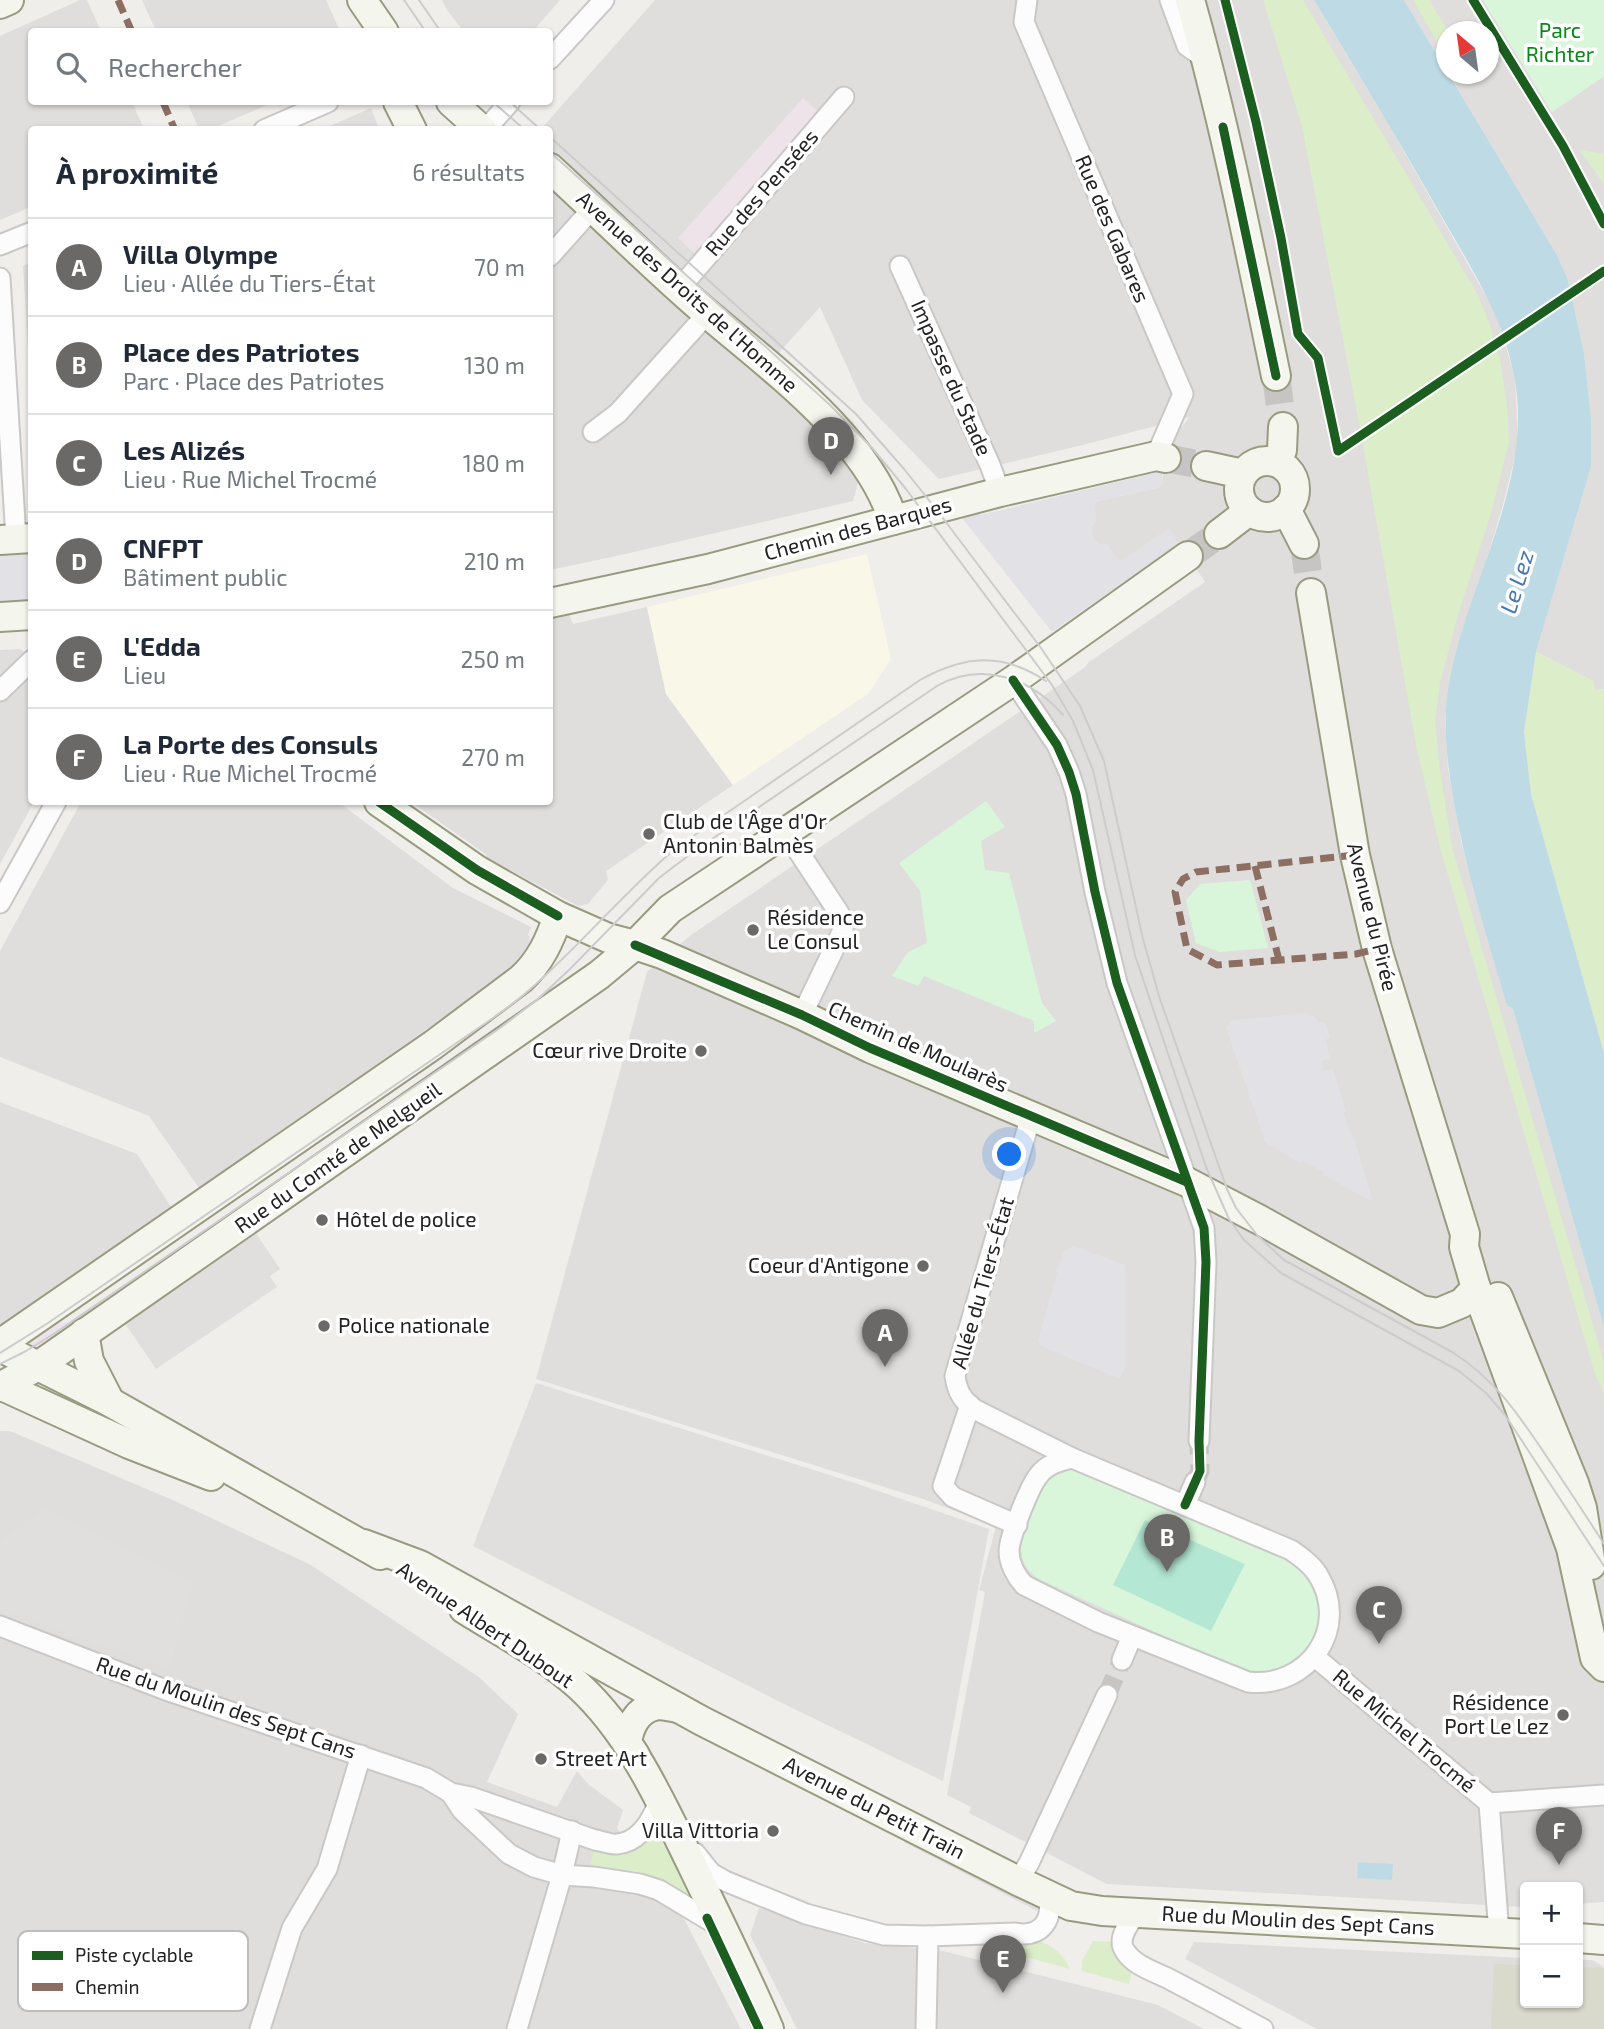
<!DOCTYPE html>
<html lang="fr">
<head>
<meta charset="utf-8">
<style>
  :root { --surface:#fff; --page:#f6f6f7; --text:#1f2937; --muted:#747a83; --line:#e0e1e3; --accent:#6a6968 }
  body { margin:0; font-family:"Exo 2",sans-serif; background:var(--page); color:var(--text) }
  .controls { position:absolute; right:21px; bottom:21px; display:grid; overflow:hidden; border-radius:7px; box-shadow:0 2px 5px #0004 }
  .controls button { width:63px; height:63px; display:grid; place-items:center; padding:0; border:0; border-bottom:2px solid var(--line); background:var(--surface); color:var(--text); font:35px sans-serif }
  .compass { position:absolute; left:1436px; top:21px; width:63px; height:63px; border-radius:50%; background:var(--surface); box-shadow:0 2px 5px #0004; rotate:331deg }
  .you { position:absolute; left:1010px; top:1155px; width:24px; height:24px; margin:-18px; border:5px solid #fff; border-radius:50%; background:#1a73e8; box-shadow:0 0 0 10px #1a73e833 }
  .badge { display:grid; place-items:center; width:46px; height:46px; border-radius:50%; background:var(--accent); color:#fff; font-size:23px; font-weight:700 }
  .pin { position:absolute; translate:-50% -58px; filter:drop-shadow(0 2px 4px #0008) }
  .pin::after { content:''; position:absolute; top:37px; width:24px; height:21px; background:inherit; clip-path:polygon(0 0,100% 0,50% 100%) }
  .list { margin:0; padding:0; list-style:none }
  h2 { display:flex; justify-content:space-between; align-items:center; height:91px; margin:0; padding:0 28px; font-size:30px }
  h2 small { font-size:23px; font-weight:400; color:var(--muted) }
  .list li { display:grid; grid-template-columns:46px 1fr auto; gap:21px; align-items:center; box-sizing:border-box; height:98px; padding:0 28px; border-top:2px solid var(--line) }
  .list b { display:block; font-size:26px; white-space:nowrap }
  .list p { margin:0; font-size:23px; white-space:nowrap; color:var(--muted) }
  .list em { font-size:23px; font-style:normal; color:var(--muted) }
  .icon { flex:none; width:38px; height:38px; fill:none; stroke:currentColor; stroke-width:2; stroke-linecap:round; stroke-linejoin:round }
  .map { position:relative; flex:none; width:1604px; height:2029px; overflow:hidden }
  .search { position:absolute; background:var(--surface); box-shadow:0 2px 5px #0004; left:28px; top:28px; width:525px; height:77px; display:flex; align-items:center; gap:18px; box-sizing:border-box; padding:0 24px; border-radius:7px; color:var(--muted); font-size:26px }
  .panel { position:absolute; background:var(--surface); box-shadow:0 2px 5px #0004; left:28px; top:126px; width:525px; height:679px; border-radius:7px }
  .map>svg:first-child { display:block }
  .residential { fill:#dfdedc }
  .industrial { fill:#ede3e9 }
  .education { fill:#f8f7e8 }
  .construction { fill:#d9d9cc }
  .grass { fill:#dcedc9 }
  .park { fill:#d9f6da }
  .pitch { fill:#b5e8d4 }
  .parking { fill:#e0dfde }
  .plaza { fill:#e2e1e5 }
  .water { fill:#bedae4 }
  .pier { fill:#dedddd }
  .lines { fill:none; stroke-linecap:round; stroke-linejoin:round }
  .street-tunnel { stroke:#c7c5c3; stroke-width:19; stroke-dasharray:19 10; stroke-linecap:butt }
  .secondary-tunnel { stroke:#c7c5c3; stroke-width:28; stroke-dasharray:28 14; stroke-linecap:butt }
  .street-casing { stroke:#c9c8c7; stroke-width:23 }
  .secondary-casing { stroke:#999b81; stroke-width:32 }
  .street { stroke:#fdfcfc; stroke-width:19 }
  .secondary { stroke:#f4f5ed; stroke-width:28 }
  .tram { stroke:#ccc; stroke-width:2 }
  .quiet { stroke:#8d6e63; stroke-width:7; stroke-dasharray:14 7; stroke-linecap:butt }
  .cycleway-casing { stroke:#fff; stroke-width:13 }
  .cycleway { stroke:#1b5e20; stroke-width:9 }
  .poi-dot { fill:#6a6968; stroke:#fff; stroke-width:2.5 }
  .labels { text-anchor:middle; stroke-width:7; stroke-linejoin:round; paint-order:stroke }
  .park-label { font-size:21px; fill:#088816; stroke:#fff }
  .street-label { font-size:21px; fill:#222; stroke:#fff }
  .poi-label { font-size:21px; fill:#222; stroke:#fff; text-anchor:start }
  .water-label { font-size:23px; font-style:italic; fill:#4678af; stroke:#fff }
  .key { fill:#fff; stroke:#bdbdbd; stroke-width:2 }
  .key-label { font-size:19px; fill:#222 }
</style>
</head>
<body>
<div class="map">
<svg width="1604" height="2029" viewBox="0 0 1604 2029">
  <rect width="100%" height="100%" fill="#f0eeeb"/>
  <g class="residential">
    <polygon points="80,0 87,0 101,31 32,32 32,102 132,102 144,129 32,130 31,207 0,220 0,36"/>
    <polygon points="142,0 326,0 340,31 156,31"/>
    <polygon points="442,0 560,0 533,31 464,32 447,10"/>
    <polygon points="655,0 1314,0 1390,127 1495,312 1515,377 1518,444 1503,505 1449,684 1445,720 1448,768 1461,841 1507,1006 1513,1009 1604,1328 1604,1902 1578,1904 1578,1887 1525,1887 1525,1907 1521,1907 1107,1884 969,1813 971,1807 947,1795 985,1592 979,1590 996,1526 923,1499 536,1379 647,972 691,935 1084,668 1089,662 1205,582 1175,538 1119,562 1107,545 1098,544 1092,537 1091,527 1096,520 1094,502 1161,487 1168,450 1179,430 1190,417 1079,446 939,479 862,400 820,307 758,376 809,422 859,479 853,501 612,557 550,570 550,130 541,129"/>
    <polygon points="1404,0 1483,0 1552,112 1604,76 1604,689 1595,690 1593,681 1536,652 1591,467 1591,418 1584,353 1568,280 1557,255 1448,74 1488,74 1488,32 1446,32 1446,70"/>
    <polygon points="187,102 274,102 209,130 199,129"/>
    <polygon points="371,108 379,129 323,129"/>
    <polygon points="31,262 31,400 23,266"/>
    <polygon points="565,604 573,624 647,607 666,694 733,785 606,871 608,880 588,904 578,906 495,862 484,859 487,855 411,802 550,802 550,608"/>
    <polygon points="21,649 25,653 31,654 32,802 34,802 0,864 0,650"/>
    <polygon points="81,802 338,802 453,888 531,927 528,935 530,937 528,950 510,971 199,1188 149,1116 0,1057 0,951"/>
    <polygon points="0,1102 137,1154 171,1207 0,1327"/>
    <polygon points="0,1431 10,1431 175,1501 311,1565 479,1677 518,1714 487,1782 557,1807 577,1771 588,1784 623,1810 617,1828 681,1913 741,2029 0,2029"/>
    <polygon points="759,1908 865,1943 943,1951 1158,2005 1204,2029 797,2029 750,1935"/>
    <polygon points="1194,1942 1525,1958 1525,2003 1578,2003 1578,1960 1592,1960 1604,1967 1604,2029 1317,2029 1185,1959"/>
  </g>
  <g class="industrial">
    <polygon points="803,98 819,112 694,253 678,238"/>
    <polygon points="84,1322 0,1374 0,1346 40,1323"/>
  </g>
  <polygon class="education" points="867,554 891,659 868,694 733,785 666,694 647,607"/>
  <polygon class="construction" points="1494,1964 1525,1965 1525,2003 1578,2003 1578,1967 1604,1968 1604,2029 1491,2029"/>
  <g class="grass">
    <polygon points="1263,0 1303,0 1478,295 1490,325 1500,359 1507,406 1509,442 1492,510 1458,615 1440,683 1435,721 1440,770 1452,847 1604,1362 1604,1393 1595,1374 1440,848 1416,745 1360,428 1302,126"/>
    <polygon points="1413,0 1429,0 1448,31 1446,57"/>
    <polygon points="1579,149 1604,154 1604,184"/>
    <polygon points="1536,652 1593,681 1595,690 1604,689 1604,1053 1531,794 1524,732"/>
    <path d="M656 1831 694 1902 590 1869 593 1852C625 1853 631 1853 656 1831Z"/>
    <path d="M1037 1940C1054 1947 1062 1952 1070 1969L968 1941Z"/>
    <polygon points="1093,1941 1115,1942 1132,1971 1129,1984 1082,1971 1082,1961"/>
  </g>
  <g class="park">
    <polygon points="1483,0 1604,0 1604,76 1552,112"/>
    <polygon points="986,801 1005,827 981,841 985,870 1009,873 1042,1003 1056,1021 1034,1033 1034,1021 924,976 918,986 892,976 908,952 927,943 920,891 899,863"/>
    <polygon points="1250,880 1268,948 1219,952 1196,943 1186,900 1200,884"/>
    <path d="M1077 1467 1090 1470 1290 1560C1296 1564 1303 1569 1307 1574 1333 1613 1314 1668 1266 1675 1261 1676 1254 1675 1249 1675L1039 1579C1033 1574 1027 1570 1024 1563 1022 1559 1021 1552 1021 1547 1022 1532 1040 1486 1051 1476 1058 1470 1069 1469 1077 1467Z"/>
  </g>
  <polygon class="pitch" points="1145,1520 1245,1564 1211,1631 1113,1585"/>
  <g class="parking">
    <polygon points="256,1233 280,1269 270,1276 277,1287 156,1369 124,1322"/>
    <polygon points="536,1383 855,1483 989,1529 943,1781 782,1703 473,1546"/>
    <polygon points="982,1427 1028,1446 1002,1507 956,1487"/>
    <polygon points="46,1508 193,1582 170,1668 0,1610 0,1540"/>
    <polygon points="907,1837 1040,1905 1037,1911 904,1842"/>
  </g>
  <g class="plaza">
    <polygon points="1163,471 1161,487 1095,502 1096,520 1091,527 1092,537 1098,544 1107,545 1119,562 1169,528 1179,543 1052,632 962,518 962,512 977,509 980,515"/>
    <polygon points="31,547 31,604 0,607 0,554 31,552"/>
    <polygon points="1306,1013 1313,1016 1319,1022 1325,1023 1330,1037 1325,1040 1330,1058 1321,1061 1323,1071 1333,1069 1346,1111 1344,1113 1351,1137 1354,1137 1372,1199 1370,1200 1323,1175 1324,1172 1302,1161 1300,1163 1265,1142 1226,1027 1233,1020"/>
    <polygon points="1073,1246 1125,1265 1126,1365 1120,1379 1041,1346 1038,1340 1063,1252"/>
  </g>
  <g class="water">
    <path d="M1314 0H1404L1557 255 1568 280 1584 353 1591 418V467L1536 652 1524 732 1531 794 1604 1053V1328L1513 1009 1507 1006C1487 936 1465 868 1453 797 1447 760 1442 721 1449 684 1467 581 1535 482 1514 375 1502 313 1468 263 1438 210 1398 139 1356 70 1314 0Z"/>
    <polygon points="1358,1862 1393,1864 1392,1880 1357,1878"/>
  </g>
  <polygon class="pier" points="1569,288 1572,300 1506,346 1502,332"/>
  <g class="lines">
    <g class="street-tunnel">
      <polyline points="1195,1482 1200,1471 1199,1441"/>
      <polyline points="1107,1695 1122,1660"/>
    </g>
    <g class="secondary-tunnel">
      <polyline points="1276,376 1283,427"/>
      <polyline points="1166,458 1206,466"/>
      <polyline points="1304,544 1311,593"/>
      <polyline points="1188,556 1219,534"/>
    </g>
    <defs>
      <g id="street">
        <polyline points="1027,0 1024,22 1183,394 1156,456"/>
        <polyline points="1170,0 1187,46 1207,60"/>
        <polyline points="550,59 604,0"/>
        <polyline points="264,130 328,102"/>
        <polyline points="485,130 510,102"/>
        <polyline points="0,245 32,232"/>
        <polyline points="550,256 593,208"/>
        <polyline points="900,266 990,465 1000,492"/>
        <polyline points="0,278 16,539"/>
        <polyline points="679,289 844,97"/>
        <polyline points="593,432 618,413 707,314"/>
        <polyline points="1013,680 1057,745 1069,772 1076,794 1095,892 1117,983 1204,1228 1206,1262 1199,1441"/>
        <polyline points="0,691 32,660"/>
        <polyline points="785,831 839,913 843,930 802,1015"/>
        <polyline points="0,903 56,802"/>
        <path d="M1031 1116 955 1376C957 1391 962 1400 974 1409L1072 1458"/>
        <polyline points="970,1405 943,1486 953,1497 1017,1525"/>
        <path d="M1072 1458 1291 1550C1301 1557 1311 1564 1318 1575 1351 1628 1308 1689 1248 1682L1098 1622 1024 1585C1016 1576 1009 1563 1009 1551 1009 1538 1030 1485 1039 1475 1047 1464 1060 1461 1072 1458Z"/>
        <polyline points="1185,1505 1195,1482"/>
        <path d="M0 1626 163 1689 426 1778 451 1793 471 1797 595 1840C602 1841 611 1845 617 1844 640 1842 652 1820 659 1801"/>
        <polyline points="1315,1657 1489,1803 1499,1933"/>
        <polyline points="1122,1660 1132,1636"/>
        <polyline points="451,1793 462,1810 509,1854 534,1867 562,1875 594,1877 640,1884 659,1890 722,1928"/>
        <polyline points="1489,1803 1604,1795"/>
        <path d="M695 1853 711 1873 725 1881 806 1914 884 1935 928 1936 1015 1933C1041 1938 1054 1920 1048 1896"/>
        <polyline points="1018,1881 1029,1863 1107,1695"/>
        <path d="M1138 1912C1130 1922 1116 1938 1125 1951 1134 1966 1156 1972 1171 1980 1202 1996 1233 2013 1263 2029"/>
        <polyline points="260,2029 292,1928 327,1869 361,1755"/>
        <polyline points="517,2029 562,1875 572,1831"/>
        <polyline points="926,2029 928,1936"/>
      </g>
      <g id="secondary">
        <polyline points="362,0 384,32"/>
        <path d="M1190 0C1225 124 1250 251 1276 376"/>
        <polyline points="0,4 9,0"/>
        <polyline points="398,102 412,130"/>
        <polyline points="451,102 482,130"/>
        <path d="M550 168C598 212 645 259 694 302 761 361 866 433 893 520"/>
        <circle cx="1267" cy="489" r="28"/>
        <polyline points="1277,462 1282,450 1283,427"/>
        <polyline points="1206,466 1243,474"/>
        <polyline points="1286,509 1304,544"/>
        <polyline points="1219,534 1249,511"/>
        <polyline points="0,540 32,538"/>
        <polyline points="1311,593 1355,855 1377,949 1465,1234 1464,1247 1476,1288 1571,1548 1595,1658 1604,1667"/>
        <polyline points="550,603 708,569 1000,492 1156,456 1166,458"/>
        <polyline points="0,617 32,615"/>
        <polyline points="379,802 477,870 558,916 608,938 635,945 662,954 802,1015 870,1048 1187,1182 1260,1220 1421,1310 1438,1313 1462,1303 1476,1288"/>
        <polyline points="1498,1297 1574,1483 1582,1508 1591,1565"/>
        <polyline points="84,1333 89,1361 110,1402"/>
        <path d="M0 1344 433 1045 521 979C540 962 550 940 558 916"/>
        <polyline points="0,1347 110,1402 380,1555"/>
        <polyline points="0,1385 129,1444 211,1476"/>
        <polyline points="0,1387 38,1366 599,975 635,945 670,909 1014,680 1188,556"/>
        <polyline points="364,1544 420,1565 702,1721 1018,1881 1071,1906 1102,1911 1525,1934"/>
        <path d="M464 1609C502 1633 545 1655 579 1686 631 1734 661 1802 692 1865 718 1919 745 1973 769 2029"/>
        <path d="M635 1755 627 1743C629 1727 637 1710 654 1706 661 1704 670 1707 678 1708"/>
        <polyline points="1578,1938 1604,1940"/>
      </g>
    </defs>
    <use href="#street" class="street-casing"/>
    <use href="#secondary" class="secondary-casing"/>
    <use href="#street" class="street"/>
    <use href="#secondary" class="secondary"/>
    <g class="tram">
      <polyline points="404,0 426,32"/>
      <polyline points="419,0 441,32"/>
      <polyline points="493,102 525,130"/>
      <polyline points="510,102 541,130"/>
      <path d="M550 137 856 414 904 469 936 509 1041 648 1080 706 1104 761 1142 935 1159 996 1227 1189 1236 1208 1257 1235 1284 1260 1452 1352C1495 1379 1518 1414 1545 1454 1565 1484 1585 1514 1604 1544"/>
      <polyline points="550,152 829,404 873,449 906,489 1052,685 1073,721 1093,770 1135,955 1206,1167 1229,1219 1244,1240 1281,1273 1459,1371 1486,1393 1505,1415 1604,1566"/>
      <path d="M0 1353 48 1323 493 1018C505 1009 517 1001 528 991 580 946 623 893 676 848L920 680C965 655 1002 652 1046 681"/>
      <path d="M0 1364 26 1351 55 1333 500 1028 538 999 570 969 659 878 693 852 937 686C982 661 1031 678 1063 715"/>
    </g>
    <g class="quiet">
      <polyline points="118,0 132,32"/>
      <polyline points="163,102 175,130"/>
      <polyline points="1355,855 1196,872 1183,879 1175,892 1187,949 1217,965 1356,954 1377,949"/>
      <polyline points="1255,866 1279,960"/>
    </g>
    <defs>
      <g id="cycleway">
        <polyline points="1225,0 1256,122 1281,238 1298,334 1318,358 1338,451 1604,271"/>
        <polyline points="1473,0 1563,146 1604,224"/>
        <polyline points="1223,127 1276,376"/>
        <polyline points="1013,680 1057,745 1069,772 1076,794 1095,892 1117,983 1204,1228 1206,1262 1199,1441 1200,1471 1185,1505"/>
        <polyline points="379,802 477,870 558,916"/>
        <polyline points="635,945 802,1015 870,1048 1187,1182"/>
        <polyline points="707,1918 759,2029"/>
      </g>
    </defs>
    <use href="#cycleway" class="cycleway-casing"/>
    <use href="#cycleway" class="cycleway"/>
  </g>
  <g class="poi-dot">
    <circle cx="649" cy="834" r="7"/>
    <circle cx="753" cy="930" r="7"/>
    <circle cx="701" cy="1051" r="7"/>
    <circle cx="322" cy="1220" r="7"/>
    <circle cx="923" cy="1266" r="7"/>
    <circle cx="324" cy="1326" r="7"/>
    <circle cx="1563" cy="1715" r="7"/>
    <circle cx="541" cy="1759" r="7"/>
    <circle cx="773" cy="1831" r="7"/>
  </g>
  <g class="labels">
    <g class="park-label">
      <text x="1560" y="38">Parc<tspan x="1560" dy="24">Richter</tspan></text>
    </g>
    <g class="street-label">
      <text transform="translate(762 193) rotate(-49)" y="7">Rue des Pensées</text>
      <text transform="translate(1112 229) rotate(67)" y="7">Rue des Gabares</text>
      <text transform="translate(687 292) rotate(42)" y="7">Avenue des Droits de l'Homme</text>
      <text transform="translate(951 378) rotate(66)" y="7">Impasse du Stade</text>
      <text transform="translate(858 529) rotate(-15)" y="7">Chemin des Barques</text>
      <text transform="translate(1372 917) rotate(76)" y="7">Avenue du Pirée</text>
      <text transform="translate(918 1047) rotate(24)" y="7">Chemin de Moularès</text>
      <text transform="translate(338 1158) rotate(-35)" y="7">Rue du Comté de Melgueil</text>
      <text transform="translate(983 1283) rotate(-74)" y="7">Allée du Tiers-État</text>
      <text transform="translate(485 1625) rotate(34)" y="7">Avenue Albert Dubout</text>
      <text transform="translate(226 1708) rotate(19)" y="7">Rue du Moulin des Sept Cans</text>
      <text transform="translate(1404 1731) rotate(40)" y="7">Rue Michel Trocmé</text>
      <text transform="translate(874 1808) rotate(27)" y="7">Avenue du Petit Train</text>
      <text transform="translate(1298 1921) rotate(3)" y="7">Rue du Moulin des Sept Cans</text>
    </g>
    <g class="poi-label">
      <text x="663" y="829">Club de l'Âge d'Or<tspan x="663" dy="24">Antonin Balmès</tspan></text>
      <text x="767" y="925">Résidence<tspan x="767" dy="24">Le Consul</tspan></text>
      <text x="687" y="1058" text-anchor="end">Cœur rive Droite</text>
      <text x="336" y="1227">Hôtel de police</text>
      <text x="909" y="1273" text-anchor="end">Coeur d'Antigone</text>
      <text x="338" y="1333">Police nationale</text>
      <text x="1549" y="1710" text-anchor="end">Résidence<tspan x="1549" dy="24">Port Le Lez</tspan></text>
      <text x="555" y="1766">Street Art</text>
      <text x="759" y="1838" text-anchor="end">Villa Vittoria</text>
    </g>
    <g class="water-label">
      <text transform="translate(1517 582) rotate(-73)" y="8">Le Lez</text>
    </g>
  </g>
  <rect x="18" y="1931" width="230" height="80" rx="10" class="key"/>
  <rect x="32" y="1951" width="31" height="9" fill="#1b5e20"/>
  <rect x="32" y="1983" width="31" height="8" fill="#8d6e63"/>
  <g class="key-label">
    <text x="75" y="1962">Piste cyclable</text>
    <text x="75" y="1994">Chemin</text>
  </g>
</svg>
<div class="controls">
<button>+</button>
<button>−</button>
</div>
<svg class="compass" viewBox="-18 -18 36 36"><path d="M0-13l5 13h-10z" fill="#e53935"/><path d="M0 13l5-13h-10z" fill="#747a83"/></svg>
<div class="you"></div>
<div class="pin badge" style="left:885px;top:1367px">A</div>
<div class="pin badge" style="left:1167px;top:1572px">B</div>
<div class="pin badge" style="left:1379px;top:1644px">C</div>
<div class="pin badge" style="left:831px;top:475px">D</div>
<div class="pin badge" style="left:1003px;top:1993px">E</div>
<div class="pin badge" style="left:1559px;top:1865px">F</div>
<div class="search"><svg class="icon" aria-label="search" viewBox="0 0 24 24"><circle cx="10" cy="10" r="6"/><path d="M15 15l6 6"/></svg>Rechercher</div>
<section class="panel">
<h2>À proximité<small>6 résultats</small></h2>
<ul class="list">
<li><span class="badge">A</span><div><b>Villa Olympe</b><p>Lieu · Allée du Tiers-État</p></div><em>70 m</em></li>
<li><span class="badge">B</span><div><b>Place des Patriotes</b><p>Parc · Place des Patriotes</p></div><em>130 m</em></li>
<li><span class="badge">C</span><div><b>Les Alizés</b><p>Lieu · Rue Michel Trocmé</p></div><em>180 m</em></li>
<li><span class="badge">D</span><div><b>CNFPT</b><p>Bâtiment public</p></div><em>210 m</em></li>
<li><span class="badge">E</span><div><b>L'Edda</b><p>Lieu</p></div><em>250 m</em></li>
<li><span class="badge">F</span><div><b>La Porte des Consuls</b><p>Lieu · Rue Michel Trocmé</p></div><em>270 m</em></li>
</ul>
</section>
</div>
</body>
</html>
